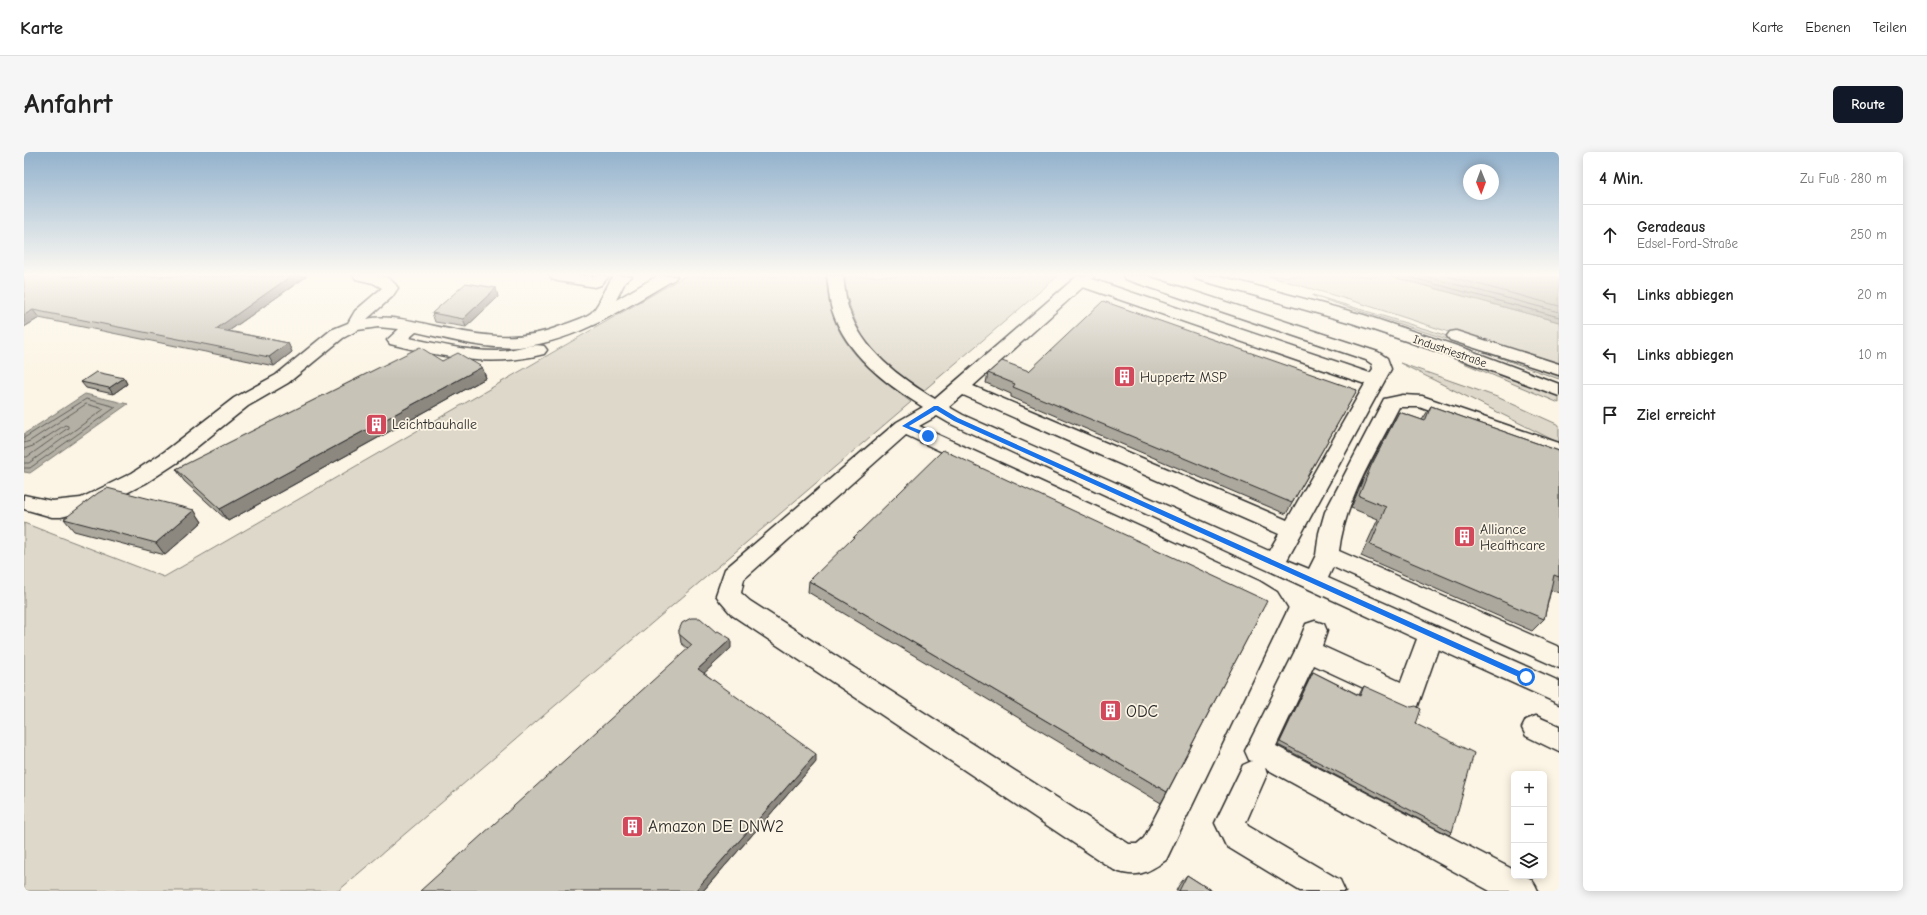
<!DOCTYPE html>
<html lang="de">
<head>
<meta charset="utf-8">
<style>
  :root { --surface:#fff; --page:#f6f6f6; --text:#222; --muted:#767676; --line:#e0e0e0; --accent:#111827 }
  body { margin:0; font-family:"Comic Neue",sans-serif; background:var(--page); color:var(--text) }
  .controls { position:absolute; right:12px; bottom:12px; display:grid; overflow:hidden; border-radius:6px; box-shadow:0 2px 10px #0003 }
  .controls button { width:36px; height:36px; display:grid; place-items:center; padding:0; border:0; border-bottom:1px solid var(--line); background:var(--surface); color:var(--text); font:20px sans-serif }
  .compass { position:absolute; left:1439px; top:12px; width:36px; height:36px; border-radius:50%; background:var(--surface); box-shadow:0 2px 10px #0003; rotate:179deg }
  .stop { position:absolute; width:12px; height:12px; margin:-9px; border:3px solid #1a73e8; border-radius:50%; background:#fff }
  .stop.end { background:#1a73e8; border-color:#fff; box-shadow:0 1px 4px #0008 }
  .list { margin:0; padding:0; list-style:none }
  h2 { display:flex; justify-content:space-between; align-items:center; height:52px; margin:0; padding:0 16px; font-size:17px }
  h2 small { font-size:13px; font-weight:400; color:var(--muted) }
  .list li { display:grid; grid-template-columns:26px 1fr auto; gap:12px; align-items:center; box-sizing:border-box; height:60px; padding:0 16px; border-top:1px solid var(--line) }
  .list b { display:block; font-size:15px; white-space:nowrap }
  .list p { margin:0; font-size:13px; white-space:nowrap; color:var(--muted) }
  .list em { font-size:13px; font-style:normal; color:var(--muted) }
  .icon { flex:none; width:22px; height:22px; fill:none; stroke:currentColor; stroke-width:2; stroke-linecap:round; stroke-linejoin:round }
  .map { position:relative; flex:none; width:1535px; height:739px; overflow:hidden; border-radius:6px }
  header { display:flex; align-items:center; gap:24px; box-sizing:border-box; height:56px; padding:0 20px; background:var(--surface); border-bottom:1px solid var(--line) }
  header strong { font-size:19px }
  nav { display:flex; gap:22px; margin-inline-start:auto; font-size:14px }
  .intro { display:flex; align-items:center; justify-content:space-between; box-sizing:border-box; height:96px; padding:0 24px }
  h1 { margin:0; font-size:28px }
  .button { padding:10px 18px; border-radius:6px; background:var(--accent); color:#fff; font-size:14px; font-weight:700 }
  main { display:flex; gap:24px; padding:0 24px }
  aside { flex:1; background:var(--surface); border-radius:6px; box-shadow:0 2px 10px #0003 }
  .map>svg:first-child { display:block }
  .green { fill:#ded8ca; stroke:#84827a }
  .water { fill:#b4b0a5; stroke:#7d7b74 }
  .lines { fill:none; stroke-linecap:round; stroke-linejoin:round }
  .shore { stroke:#62605c; stroke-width:1 }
  .minor-casing { stroke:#2b2b2b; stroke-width:3 }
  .highway-casing { stroke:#2b2b2b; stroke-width:3 }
  .minor { fill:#fcf5e5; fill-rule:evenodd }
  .highway { fill:#fcf5e5; fill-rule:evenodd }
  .wall { fill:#aca89d; stroke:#2b2b2b }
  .shaded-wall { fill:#8c8880; stroke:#2b2b2b }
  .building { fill:#c8c3b7; stroke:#2b2b2b }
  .route { fill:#1a73e8 }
  .labels { text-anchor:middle; stroke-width:3.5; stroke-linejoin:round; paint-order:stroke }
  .far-street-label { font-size:12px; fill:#2b2b2b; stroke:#fcf5e5 }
  .poi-label { font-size:14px; fill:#2b2b2b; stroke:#fcf5e5; text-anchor:start }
  .near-poi-label { font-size:17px; fill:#2b2b2b; stroke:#fcf5e5; text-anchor:start }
</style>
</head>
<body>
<header>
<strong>Karte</strong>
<nav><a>Karte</a><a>Ebenen</a><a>Teilen</a></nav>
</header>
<div class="intro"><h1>Anfahrt</h1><a class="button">Route</a></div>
<main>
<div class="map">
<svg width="1535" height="739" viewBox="0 0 1535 739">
  <rect width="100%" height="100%" fill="#fcf5e5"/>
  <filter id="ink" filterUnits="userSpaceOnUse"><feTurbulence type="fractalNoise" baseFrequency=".025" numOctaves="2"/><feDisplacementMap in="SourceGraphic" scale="8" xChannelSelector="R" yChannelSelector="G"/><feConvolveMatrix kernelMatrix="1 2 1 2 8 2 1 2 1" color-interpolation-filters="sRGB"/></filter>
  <g filter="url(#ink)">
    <g class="green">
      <path d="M661 124H802C803 135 804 147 807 158 818 199 854 226 887 250L314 739H0V371L140 425Z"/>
      <path d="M818 124H1034L898 240C847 205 831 184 818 124Z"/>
      <polygon points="1244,124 1365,124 1535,170 1535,216 1339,152"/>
      <polygon points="1289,143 1408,179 1535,222 1535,227 1426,188 1289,144"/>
      <polygon points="1404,196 1535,241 1535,251"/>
      <polygon points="1376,211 1473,245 1535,273 1535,291"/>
    </g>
    <g class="water">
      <polygon points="1365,124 1535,124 1535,170 1388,130"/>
      <polygon points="61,242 104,252 6,321 0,320 0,282"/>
    </g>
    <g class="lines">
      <g class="shore">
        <polyline points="1381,124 1535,165"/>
        <polyline points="1400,124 1535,160"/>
        <polyline points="1423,124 1535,154"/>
        <polyline points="0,286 62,247 92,255 6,316 0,316"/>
        <polyline points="0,291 6,289 62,252 80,257 5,311 0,311"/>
        <polyline points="0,297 9,294 41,273 44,274 44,276 3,305 0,305"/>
      </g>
      <defs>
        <g id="minor">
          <path d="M330 124C348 124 363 119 374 136L368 145 343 167C364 163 385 168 406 173 452 183 492 192 537 174 546 170 559 167 567 161 575 154 583 133 589 124H608L601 130 592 148 633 124H653L651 127C602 155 552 190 495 195 461 198 425 187 392 180L385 186C416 192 446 200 477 199 491 198 507 191 520 194L523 198 520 202C465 216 420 205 366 192L363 188 375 177 354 175 334 178 319 186 264 231 224 254 154 310 122 331 83 351 70 357 37 365H28L0 357V343L28 349 57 346 108 321 140 300 210 246 252 223 307 178 324 171 331 159 358 136 349 131 332 127Z"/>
          <polygon points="526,124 585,124 577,133 571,135 534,129 528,127"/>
          <path d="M803 124H819C821 135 821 147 825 158 838 198 876 226 911 247L1053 124H1070L1068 127 1346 221 1349 217 1348 212 1342 208 1101 127 1099 124H1123L1354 200 1363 206 1367 217 1263 408 1285 417 1292 403 1295 381 1301 360 1360 247 1379 243 1398 244 1535 291V306L1395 255H1375C1352 300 1321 348 1315 399L1535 495V516L1309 415 1304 426 1535 529V552L1414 497 1394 554 1385 557 1290 513 1252 594 1490 718V724C1505 724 1508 725 1514 739H1466L1241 616 1243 622 1222 670 1224 674 1316 728 1321 739H1276L1202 694 1191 671 1219 613 1228 609 1225 608 1221 599 1271 499 1282 472 1291 469 1300 472 1303 479 1298 494 1377 530 1393 487 925 271 913 264 895 274 1235 429 1253 440 1263 456 1142 708C1123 721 1113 727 1090 718L708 463 696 449 692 443 701 417 873 270 899 255C862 232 822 202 808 158 805 147 805 135 803 124ZM1059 135 1341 232 1263 368 949 234ZM939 243 1255 382 1245 399 939 263 925 255ZM882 283 1219 441 1239 457 1120 686 1113 692H1105L726 449 717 441 720 427Z"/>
          <polygon points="1512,564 1535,574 1535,600 1502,584 1498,576 1502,568"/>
        </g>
        <g id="highway">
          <polygon points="1170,124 1196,124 1340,163 1442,197 1535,232 1535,244 1430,205 1328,171 1172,127"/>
          <polygon points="1432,179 1535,212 1535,223 1426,188 1423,184 1426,180"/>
        </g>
      </defs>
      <use href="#minor" class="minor-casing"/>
      <use href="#highway" class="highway-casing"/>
      <use href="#minor" class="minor"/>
      <use href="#highway" class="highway"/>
    </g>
    <g class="wall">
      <polygon points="0,124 283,124 205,179 264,191 268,200 250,214 15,166 0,175"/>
      <polygon points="474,145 442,175 411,170 408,161"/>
      <polygon points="418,209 458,215 462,226 204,369 160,329 152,317"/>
      <polygon points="1005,219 1333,238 1262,362 987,245 987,242 962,231 964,221"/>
      <polygon points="100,226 103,232 89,242 62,236 57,230"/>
      <polygon points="1407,254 1535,299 1535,441 1527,438 1520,467 1508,479 1337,404 1354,367 1327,356 1340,325 1368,272 1375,260 1398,268"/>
      <polygon points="170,358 178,370 141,403 50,379 40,367"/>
      <polygon points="785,429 1143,640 1137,651 784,440"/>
      <polygon points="655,478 707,496 680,521 792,610 679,739 664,497 657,491"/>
      <polygon points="1289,520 1335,543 1338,537 1340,534 1392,572 1428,680 1425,683 1254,593 1287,523"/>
      <polygon points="1163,723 1188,739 1152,739 1155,733"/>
    </g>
    <g class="shaded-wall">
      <polygon points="267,124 283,124 196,185 192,177"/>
      <polygon points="472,136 474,145 442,175 439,167"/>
      <polygon points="9,158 15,166 0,175 0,163"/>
      <polygon points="264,191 268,200 250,214 245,205"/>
      <polygon points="458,215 462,226 204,369 196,357"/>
      <polygon points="100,226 103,232 89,242 85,236"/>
      <polygon points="170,358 178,370 141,403 132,391"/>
      <polygon points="707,487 707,496 675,526 674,517"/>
      <polygon points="792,602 792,610 679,739 671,739"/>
    </g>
    <g class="building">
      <polygon points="0,124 267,124 192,177 264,191 245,205 9,158 0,163"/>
      <polygon points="442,131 472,136 439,167 408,161"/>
      <polygon points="1079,149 1333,238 1268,351 989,235 991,232 964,221 978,209 1005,219"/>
      <polygon points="396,195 418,209 434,201 458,215 196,357 152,317"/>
      <polygon points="72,220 100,226 85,236 57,230"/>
      <polygon points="1407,254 1535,299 1535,425 1530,423 1520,467 1346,393 1362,355 1335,344 1347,314 1375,260 1401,269"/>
      <polygon points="919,298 1243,449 1143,640 785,429"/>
      <polygon points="83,336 170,358 132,391 40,367 74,341"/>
      <polygon points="667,466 676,466 692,480 694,479 707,487 674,517 792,602 671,739 396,739 668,493 655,482 655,478 658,471"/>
      <polygon points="1289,520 1336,544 1340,534 1387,555 1392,554 1397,557 1392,572 1450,601 1428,680 1256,590"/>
      <polygon points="1163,723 1188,739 1155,739"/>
    </g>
  </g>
  <linearGradient id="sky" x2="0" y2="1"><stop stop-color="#93b2cd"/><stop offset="0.54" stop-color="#fefaf3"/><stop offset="1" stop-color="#fefaf3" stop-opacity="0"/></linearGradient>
  <rect width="1535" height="228" fill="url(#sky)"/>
  <polygon class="route" points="910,254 914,254 934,266 1504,523 1505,525 1502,528 1499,527 930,269 912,258 885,274 906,282 906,285 902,285 878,274"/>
  <defs>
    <symbol id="building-square" viewBox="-11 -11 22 22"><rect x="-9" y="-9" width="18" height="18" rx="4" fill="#d1495b" stroke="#fcf5e5"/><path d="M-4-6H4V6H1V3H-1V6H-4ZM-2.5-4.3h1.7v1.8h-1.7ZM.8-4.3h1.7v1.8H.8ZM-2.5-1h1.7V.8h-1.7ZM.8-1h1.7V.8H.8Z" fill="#fff"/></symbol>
  </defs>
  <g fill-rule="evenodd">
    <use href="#building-square" x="1088" y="212" width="25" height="25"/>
    <use href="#building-square" x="340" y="260" width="25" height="25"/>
    <use href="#building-square" x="1428" y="372" width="25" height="25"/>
    <use href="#building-square" x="1074" y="546" width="25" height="25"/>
    <use href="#building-square" x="596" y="662" width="25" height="25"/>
  </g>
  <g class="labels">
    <g class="far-street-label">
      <text transform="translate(1426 199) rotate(19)" y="4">Industriestraße</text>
    </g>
    <g class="poi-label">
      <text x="1116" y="230">Huppertz MSP</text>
      <text x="368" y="277">Leichtbauhalle</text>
      <text x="1456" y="382">Alliance<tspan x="1456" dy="16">Healthcare</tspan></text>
    </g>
    <g class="near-poi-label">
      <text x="1102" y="565">ODC</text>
      <text x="624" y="680">Amazon DE DNW2</text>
    </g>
  </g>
</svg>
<div class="controls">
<button>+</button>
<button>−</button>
<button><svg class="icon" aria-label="layers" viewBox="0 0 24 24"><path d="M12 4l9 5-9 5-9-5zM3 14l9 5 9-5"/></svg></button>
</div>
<svg class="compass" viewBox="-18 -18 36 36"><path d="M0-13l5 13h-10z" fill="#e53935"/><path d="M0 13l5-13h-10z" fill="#767676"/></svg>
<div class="stop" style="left:1502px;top:525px"></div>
<div class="stop end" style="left:904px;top:284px"></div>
</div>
<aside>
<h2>4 Min.<small>Zu Fuß · 280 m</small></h2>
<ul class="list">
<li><svg class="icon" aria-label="ahead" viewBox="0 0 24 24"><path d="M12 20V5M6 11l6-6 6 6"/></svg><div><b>Geradeaus</b><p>Edsel-Ford-Straße</p></div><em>250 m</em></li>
<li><svg class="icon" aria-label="left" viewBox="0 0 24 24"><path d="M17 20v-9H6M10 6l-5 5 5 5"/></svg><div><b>Links abbiegen</b></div><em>20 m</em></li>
<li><svg class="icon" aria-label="left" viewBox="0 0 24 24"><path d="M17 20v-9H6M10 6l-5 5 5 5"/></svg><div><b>Links abbiegen</b></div><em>10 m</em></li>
<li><svg class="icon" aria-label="arrive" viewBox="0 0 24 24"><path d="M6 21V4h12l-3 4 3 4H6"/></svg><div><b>Ziel erreicht</b></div></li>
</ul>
</aside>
</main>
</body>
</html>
